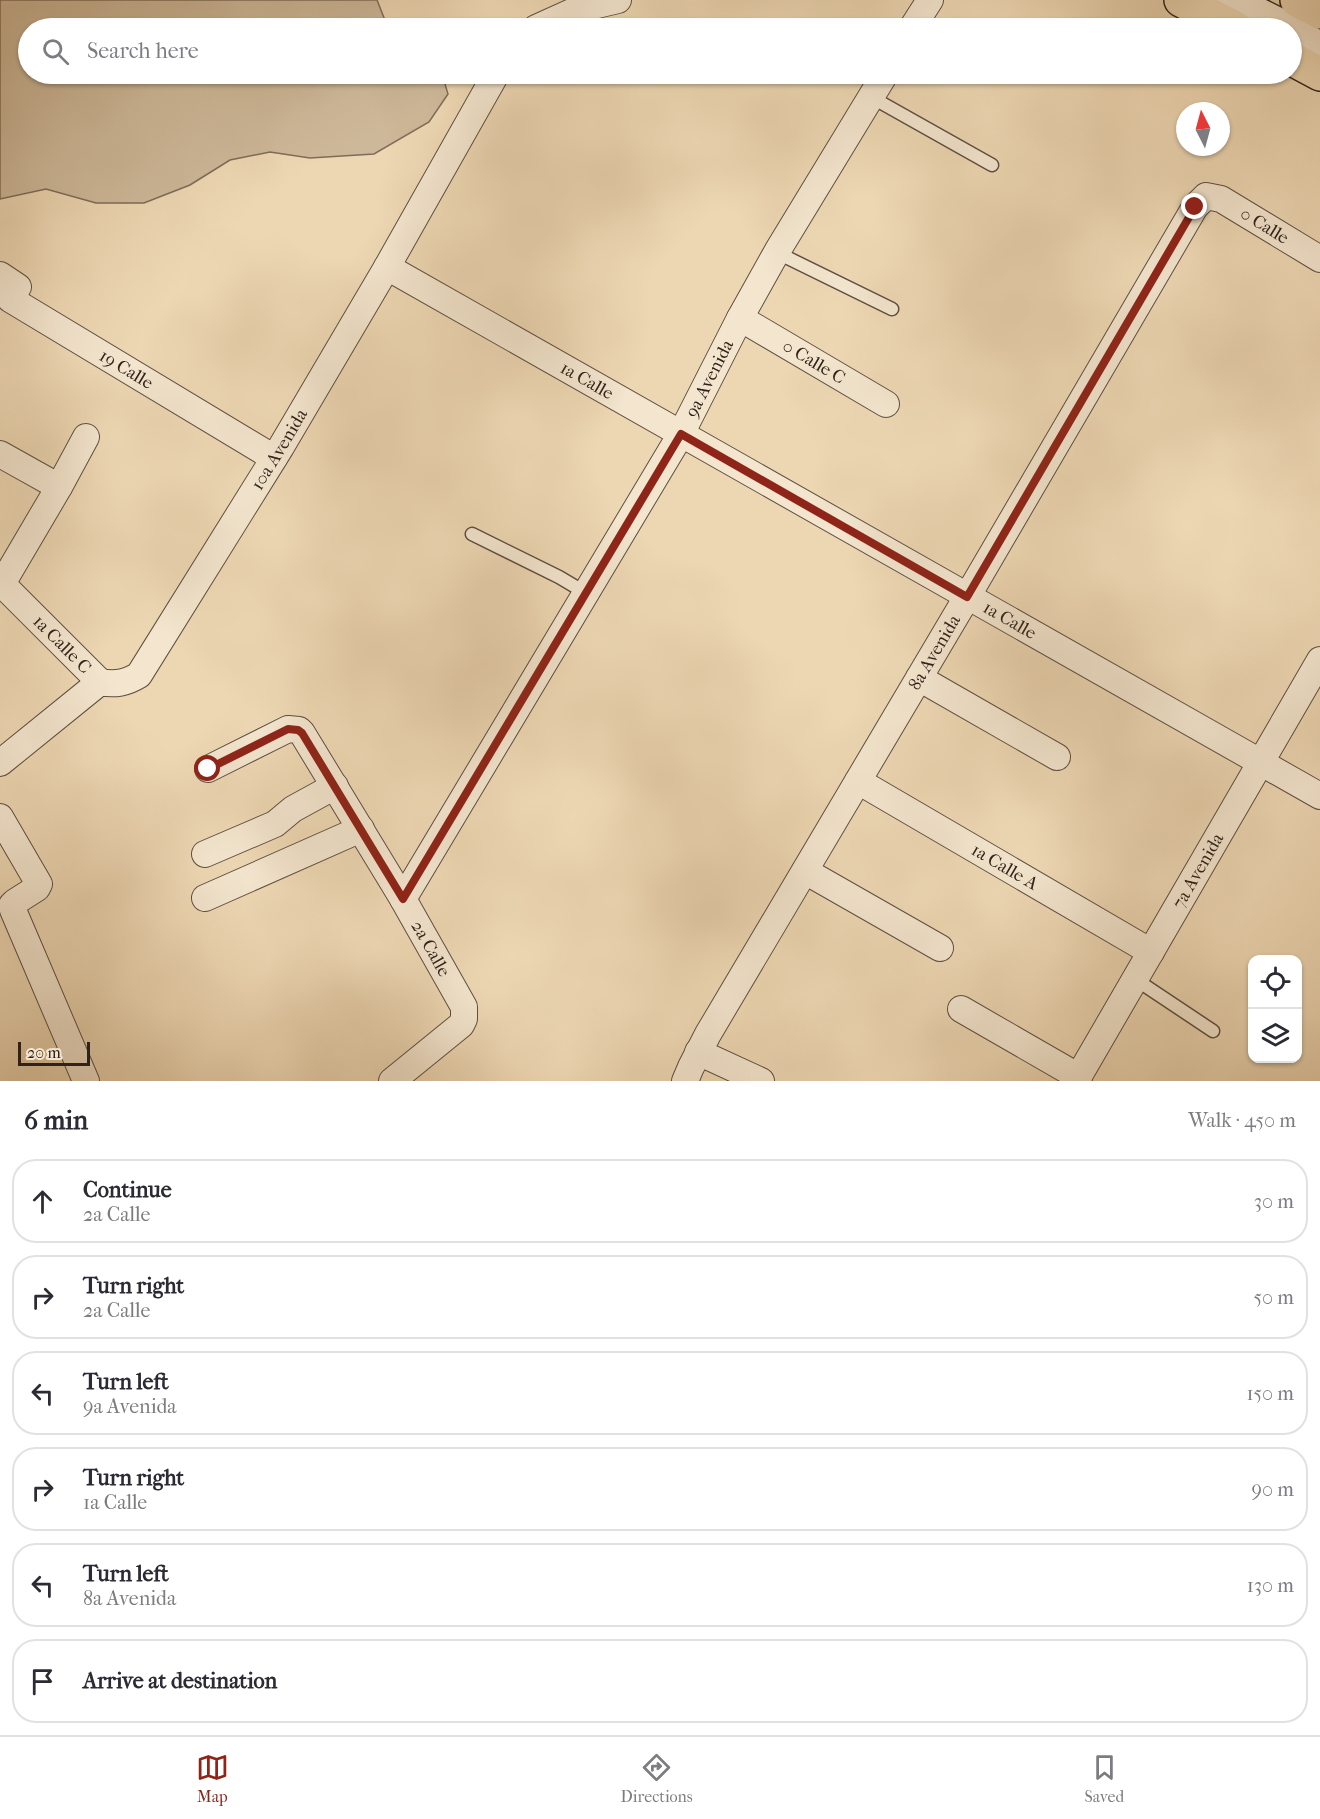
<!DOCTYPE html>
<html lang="en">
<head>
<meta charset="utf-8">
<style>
  :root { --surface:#fff; --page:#f2f2f3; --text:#2b2b33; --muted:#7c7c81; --line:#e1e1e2; --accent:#8f2418 }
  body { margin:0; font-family:"IM FELL French Canon",serif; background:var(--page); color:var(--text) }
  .controls { position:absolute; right:18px; bottom:18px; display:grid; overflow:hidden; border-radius:12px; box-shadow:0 2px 4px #0004 }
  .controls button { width:54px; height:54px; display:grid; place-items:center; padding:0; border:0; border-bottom:2px solid var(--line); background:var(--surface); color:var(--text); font:30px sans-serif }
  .compass { position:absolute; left:1176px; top:102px; width:54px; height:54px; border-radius:50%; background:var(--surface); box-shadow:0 2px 4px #0004; rotate:354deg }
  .scale { position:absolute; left:18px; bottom:15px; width:72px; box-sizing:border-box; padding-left:6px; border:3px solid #2f221b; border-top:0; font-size:16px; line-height:21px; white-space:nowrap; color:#2f221b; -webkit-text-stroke:4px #f3e5ce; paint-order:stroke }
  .stop { position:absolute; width:18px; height:18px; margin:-14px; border:4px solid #8f2418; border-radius:50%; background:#fff }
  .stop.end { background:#8f2418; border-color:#fff; box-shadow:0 2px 6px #0008 }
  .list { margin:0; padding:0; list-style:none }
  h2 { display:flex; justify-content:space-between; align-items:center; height:78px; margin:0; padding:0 24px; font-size:26px }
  h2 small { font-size:20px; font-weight:400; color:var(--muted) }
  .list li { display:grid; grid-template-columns:39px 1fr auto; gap:18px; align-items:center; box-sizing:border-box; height:84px; margin:0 12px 12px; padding:0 12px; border:2px solid var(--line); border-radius:24px }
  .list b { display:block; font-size:22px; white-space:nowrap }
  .list p { margin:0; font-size:20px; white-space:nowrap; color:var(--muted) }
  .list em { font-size:20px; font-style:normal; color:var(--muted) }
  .icon { flex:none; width:33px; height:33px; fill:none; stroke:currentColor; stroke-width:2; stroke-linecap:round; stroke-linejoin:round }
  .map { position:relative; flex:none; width:1320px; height:1081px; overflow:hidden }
  .search { position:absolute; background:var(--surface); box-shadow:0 2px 4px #0004; left:18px; right:18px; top:18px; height:66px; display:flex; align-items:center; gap:15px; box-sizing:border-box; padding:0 21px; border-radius:33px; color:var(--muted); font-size:22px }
  .sheet { height:654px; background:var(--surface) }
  nav { display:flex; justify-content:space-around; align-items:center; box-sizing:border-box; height:84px; border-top:2px solid var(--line); background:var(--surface); font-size:16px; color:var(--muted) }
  nav a { display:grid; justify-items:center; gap:3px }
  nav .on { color:var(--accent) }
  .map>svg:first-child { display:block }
  .green { fill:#cdb899; stroke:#7e6d5a; stroke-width:1.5 }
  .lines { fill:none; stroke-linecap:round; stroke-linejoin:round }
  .lane-casing { stroke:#5e4f41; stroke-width:15 }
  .street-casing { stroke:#5e4f41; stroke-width:28 }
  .secondary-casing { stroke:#2f221b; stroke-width:36 }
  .primary-casing { stroke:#2f221b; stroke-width:36 }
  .lane { stroke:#f3e5ce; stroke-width:12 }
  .street { stroke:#f3e5ce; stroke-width:26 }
  .secondary { stroke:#f3e5ce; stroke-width:33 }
  .primary { stroke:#edd7b3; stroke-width:33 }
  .route { stroke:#8f2418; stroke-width:8 }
  .labels { text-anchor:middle; stroke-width:5; stroke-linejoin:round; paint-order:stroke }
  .street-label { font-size:18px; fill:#2f221b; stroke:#f3e5ce }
</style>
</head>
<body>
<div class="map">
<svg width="1320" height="1081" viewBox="0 0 1320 1081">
  <rect width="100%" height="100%" fill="#edd7b3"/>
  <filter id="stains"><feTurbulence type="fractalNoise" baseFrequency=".00333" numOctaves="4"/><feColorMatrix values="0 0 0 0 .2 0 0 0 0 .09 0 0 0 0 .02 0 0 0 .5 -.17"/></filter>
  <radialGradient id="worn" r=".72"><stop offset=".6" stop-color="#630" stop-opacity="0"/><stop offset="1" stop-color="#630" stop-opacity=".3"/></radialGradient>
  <polygon class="green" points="0,0 377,0 388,28 28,28 28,74 442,74 448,94 429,122 374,154 310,158 270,152 230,160 190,185 144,203 96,203 46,189 0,199"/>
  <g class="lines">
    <defs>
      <g id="lane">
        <polyline points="871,97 992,165"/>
        <polyline points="778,250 788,258 892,309"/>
        <polyline points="472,534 559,577 586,593"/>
        <polyline points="1135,979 1213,1031"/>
      </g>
      <g id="street">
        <polyline points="536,28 576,10 618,0"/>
        <polyline points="912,28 930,0"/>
        <path id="s1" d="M387 267 1320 796"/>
        <path id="s2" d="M0 275 18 287 10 299 274 458"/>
        <path id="s3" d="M740 318 886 404"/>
        <polyline points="0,454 59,487"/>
        <path id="s4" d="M0 582 100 682"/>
        <polyline points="2,584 59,487 86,437"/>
        <polyline points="919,678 1057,757"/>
        <path id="s5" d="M0 763 100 682C115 685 126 683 139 675L281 447 387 267 496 74"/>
        <path id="s6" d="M208 769 288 729 299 730 302 733 403 899 464 1007V1019L461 1025 392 1081"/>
        <path id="s7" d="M858 781 1151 952"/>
        <polyline points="0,817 39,884 37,888 15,902 12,905 13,910 86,1081"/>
        <polyline points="205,854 275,824 293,809 335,786"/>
        <polyline points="805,871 940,948"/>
        <polyline points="205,898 361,829"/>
        <path id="s8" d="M403 899 681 434 740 318 778 250 885 74"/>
        <polyline points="961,1009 1079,1077"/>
        <polyline points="698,1052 761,1081"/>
        <path id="s9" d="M685 1081 691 1067 708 1034 967 597 1195 207 1206 196 1221 199 1320 259"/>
        <path id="s10" d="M1076 1081 1320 660"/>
      </g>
      <g id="secondary">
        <polyline points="1229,0 1285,28"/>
        <polyline points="1292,32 1320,49"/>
      </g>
      <g id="primary">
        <polyline points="1181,0 1235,28"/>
        <polyline points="1297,0 1320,12"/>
        <polyline points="1292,59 1320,74"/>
      </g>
    </defs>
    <use href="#lane" class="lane-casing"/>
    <use href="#street" class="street-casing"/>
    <use href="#secondary" class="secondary-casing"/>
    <use href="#primary" class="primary-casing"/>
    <use href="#lane" class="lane"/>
    <use href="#street" class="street"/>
    <use href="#secondary" class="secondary"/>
    <use href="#primary" class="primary"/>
  </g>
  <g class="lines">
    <polyline class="route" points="208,769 288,729 298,730 302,733 403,899 681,434 967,597 1195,207"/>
  </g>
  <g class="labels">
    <g class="street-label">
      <text dy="6" stroke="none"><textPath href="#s9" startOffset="1094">0 Calle</textPath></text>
      <text dy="6" stroke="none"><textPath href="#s3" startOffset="86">0 Calle C</textPath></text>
      <text dy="6" stroke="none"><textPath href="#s2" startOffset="172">19 Calle</textPath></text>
      <text dy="6" stroke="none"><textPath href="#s8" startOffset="604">9a Avenida</textPath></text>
      <text dy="6" stroke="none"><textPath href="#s1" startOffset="230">1a Calle</textPath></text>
      <text dy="6" stroke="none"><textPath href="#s5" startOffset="435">10a Avenida</textPath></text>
      <text dy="6" stroke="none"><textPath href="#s1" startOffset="716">1a Calle</textPath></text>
      <text dy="6" stroke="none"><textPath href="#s4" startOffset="88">1a Calle C</textPath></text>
      <text dy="6" stroke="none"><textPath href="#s9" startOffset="496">8a Avenida</textPath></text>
      <text dy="6" stroke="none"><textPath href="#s7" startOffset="170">1a Calle A</textPath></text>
      <text dy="6" stroke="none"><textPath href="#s10" startOffset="243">7a Avenida</textPath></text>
      <text dy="6" stroke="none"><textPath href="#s6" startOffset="356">2a Calle</textPath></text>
    </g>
  </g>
  <rect width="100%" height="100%" filter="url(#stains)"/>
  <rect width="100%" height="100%" fill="url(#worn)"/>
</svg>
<div class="controls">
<button><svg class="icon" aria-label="locate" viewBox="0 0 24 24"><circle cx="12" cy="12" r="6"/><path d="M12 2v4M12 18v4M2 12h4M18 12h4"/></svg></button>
<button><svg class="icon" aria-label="layers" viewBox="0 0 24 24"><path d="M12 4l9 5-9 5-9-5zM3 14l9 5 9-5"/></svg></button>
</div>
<svg class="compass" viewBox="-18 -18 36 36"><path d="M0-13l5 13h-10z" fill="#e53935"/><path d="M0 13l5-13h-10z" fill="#7c7c81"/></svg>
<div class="scale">20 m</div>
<div class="stop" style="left:208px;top:769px"></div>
<div class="stop end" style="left:1195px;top:207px"></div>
<div class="search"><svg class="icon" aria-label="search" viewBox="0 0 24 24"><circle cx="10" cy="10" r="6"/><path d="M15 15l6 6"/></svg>Search here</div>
</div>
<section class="sheet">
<h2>6 min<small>Walk · 450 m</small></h2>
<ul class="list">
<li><svg class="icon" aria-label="ahead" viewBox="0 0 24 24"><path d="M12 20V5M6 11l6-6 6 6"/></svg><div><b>Continue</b><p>2a Calle</p></div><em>30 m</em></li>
<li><svg class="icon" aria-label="right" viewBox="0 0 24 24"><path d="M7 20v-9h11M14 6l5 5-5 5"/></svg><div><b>Turn right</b><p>2a Calle</p></div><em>50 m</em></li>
<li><svg class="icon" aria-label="left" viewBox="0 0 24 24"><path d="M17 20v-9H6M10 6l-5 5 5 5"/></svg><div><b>Turn left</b><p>9a Avenida</p></div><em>150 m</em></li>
<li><svg class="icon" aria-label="right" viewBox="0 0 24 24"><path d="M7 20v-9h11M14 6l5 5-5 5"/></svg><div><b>Turn right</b><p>1a Calle</p></div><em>90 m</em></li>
<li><svg class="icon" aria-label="left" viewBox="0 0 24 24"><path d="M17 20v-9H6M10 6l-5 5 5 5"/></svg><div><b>Turn left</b><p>8a Avenida</p></div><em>130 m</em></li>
<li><svg class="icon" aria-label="arrive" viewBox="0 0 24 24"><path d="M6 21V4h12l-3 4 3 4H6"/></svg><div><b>Arrive at destination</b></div></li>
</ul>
</section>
<nav>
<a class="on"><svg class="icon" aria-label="map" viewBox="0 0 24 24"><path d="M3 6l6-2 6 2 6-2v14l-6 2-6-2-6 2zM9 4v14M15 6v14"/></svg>Map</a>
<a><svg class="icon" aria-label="directions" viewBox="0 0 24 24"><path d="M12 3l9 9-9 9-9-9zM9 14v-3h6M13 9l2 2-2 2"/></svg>Directions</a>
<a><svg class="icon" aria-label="saved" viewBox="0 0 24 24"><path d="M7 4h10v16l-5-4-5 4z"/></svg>Saved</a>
</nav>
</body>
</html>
